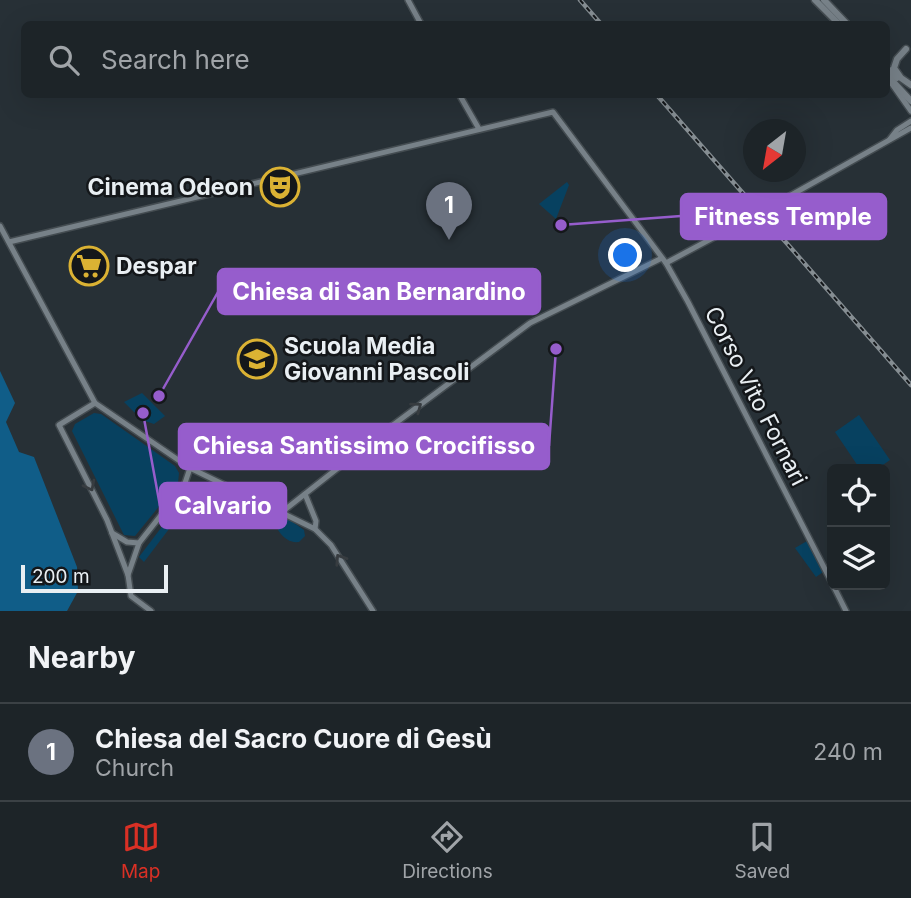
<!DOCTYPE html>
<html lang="en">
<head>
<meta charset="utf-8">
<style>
  :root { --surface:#1d2428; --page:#252c30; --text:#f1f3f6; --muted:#a0a4a8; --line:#3b4145; --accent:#d93025 }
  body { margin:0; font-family:Inter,sans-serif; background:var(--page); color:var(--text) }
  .controls { position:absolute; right:21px; bottom:21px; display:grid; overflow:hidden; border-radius:10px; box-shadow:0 7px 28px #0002 }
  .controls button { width:63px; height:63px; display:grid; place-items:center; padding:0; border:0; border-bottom:2px solid var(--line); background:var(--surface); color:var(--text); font:35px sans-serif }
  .compass { position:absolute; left:743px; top:119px; width:63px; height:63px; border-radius:50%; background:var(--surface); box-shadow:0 7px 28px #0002; rotate:211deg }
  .scale { position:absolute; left:21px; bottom:18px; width:147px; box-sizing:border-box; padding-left:7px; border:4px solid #e9eff3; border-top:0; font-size:19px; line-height:24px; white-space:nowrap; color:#e9eff3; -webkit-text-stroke:5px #14171a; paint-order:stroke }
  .you { position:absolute; left:626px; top:256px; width:24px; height:24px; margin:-18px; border:5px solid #fff; border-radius:50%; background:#1a73e8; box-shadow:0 0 0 10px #1a73e833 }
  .badge { display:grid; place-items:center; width:46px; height:46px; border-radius:50%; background:var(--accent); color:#fff; font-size:23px; font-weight:700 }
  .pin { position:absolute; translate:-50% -58px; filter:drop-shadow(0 2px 4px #0008) }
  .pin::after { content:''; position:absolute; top:37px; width:24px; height:21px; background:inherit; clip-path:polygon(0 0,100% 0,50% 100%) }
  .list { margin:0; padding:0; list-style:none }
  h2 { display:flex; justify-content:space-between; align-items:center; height:91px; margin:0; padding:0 28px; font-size:30px }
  h2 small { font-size:23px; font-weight:400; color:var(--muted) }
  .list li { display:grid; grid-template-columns:46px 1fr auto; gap:21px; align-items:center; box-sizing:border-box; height:98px; padding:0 28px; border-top:2px solid var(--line) }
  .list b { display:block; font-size:26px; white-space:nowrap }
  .list p { margin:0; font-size:23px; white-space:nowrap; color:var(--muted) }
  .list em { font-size:23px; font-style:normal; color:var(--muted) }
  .icon { flex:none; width:38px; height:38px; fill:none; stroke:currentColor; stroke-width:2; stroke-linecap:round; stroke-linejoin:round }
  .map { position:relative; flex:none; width:911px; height:611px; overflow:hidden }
  .search { position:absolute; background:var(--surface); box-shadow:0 7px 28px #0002; left:21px; right:21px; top:21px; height:77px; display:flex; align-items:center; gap:18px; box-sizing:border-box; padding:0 24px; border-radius:10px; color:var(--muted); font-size:26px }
  .sheet { height:189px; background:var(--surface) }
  nav { display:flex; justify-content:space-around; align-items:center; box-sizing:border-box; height:98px; border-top:2px solid var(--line); background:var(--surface); font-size:19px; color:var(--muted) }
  nav a { display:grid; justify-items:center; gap:4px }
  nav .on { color:var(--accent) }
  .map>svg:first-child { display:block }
  .green { fill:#074160 }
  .water { fill:#105d88 }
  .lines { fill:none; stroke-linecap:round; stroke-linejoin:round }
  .tertiary-tunnel { stroke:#444d52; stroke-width:5; stroke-dasharray:5 2.5; stroke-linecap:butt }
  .tertiary-casing { stroke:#444c51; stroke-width:8 }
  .secondary-casing { stroke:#444c51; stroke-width:9 }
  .tertiary { stroke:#778188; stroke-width:5 }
  .secondary { stroke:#778188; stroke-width:6 }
  .rail-casing { stroke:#858d92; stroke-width:4.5 }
  .rail { stroke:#14171a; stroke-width:2; stroke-dasharray:5; stroke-linecap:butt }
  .oneway { stroke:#373c40 }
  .labels { text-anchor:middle; stroke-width:5; stroke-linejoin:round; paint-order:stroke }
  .poi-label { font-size:23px; font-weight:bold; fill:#e9eff3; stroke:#14171a; text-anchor:start }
  .street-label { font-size:23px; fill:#e9eff3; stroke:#14171a }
  .leader { fill:none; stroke:#965dcc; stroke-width:2.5 }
  .callout-dot { fill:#965dcc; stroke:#14171a; stroke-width:2.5 }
  .callout { fill:#965dcc; stroke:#965dcc; stroke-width:2.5 }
  .callout-label { font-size:24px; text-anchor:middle; font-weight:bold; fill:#fff }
</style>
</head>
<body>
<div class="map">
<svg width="911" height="611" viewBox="0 0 911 611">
  <rect width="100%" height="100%" fill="#273036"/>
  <g class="green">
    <polygon points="567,182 569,185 556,219 539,204"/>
    <polygon points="142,393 165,416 154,424 142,420 124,402"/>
    <polygon points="94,413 101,414 175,466 179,473 178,483 135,536 124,535 72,431 75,424"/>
    <polygon points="859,415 890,460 877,469 860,469 835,432"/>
    <polygon points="167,520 172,525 144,562 139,557"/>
    <path d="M285 520H290L304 530 305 536 299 542C290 543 283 538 278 530Z"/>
    <polygon points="807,541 823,572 816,577 795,548"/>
  </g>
  <polygon class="water" points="0,371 15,403 6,422 19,452 34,457 77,567 78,591 67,611 0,611"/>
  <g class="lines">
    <polyline class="tertiary-tunnel" points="752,217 777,203"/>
    <defs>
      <g id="tertiary">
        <polyline points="408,0 421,24"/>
        <polyline points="892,84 911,111"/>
        <polyline points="459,94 479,129"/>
        <polyline points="890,139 897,130 911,121"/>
        <polyline points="777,203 911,128"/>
        <polyline points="0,226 95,403"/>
        <polyline points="9,242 553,112 666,263 688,302 832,583"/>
        <polyline points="666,263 752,217"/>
        <polyline points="305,494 316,521 315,529"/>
        <polyline points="282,512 385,431 530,323 662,258"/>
        <polyline points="112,533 127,542 139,543"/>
        <polyline points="128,575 139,543 184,486 190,468"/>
        <polyline points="833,585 846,611"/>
        <polyline points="151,611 131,596 128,575 107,520 59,425 95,403 190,468 315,529 331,545 373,611"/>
      </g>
      <g id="secondary">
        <polyline points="815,0 839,24"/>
        <polyline points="824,0 847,24"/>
        <polyline points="906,49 897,59 894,68 901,78 911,85"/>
        <polyline points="886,67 897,78"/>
        <polyline points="886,74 911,101"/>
      </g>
    </defs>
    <use href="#tertiary" class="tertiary-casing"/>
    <use href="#secondary" class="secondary-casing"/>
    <use href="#tertiary" class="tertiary"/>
    <use href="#secondary" class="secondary"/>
    <defs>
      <g id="rail">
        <polyline points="580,0 601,24"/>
        <polyline points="656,94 911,385"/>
      </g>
    </defs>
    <use href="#rail" class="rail-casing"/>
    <use href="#rail" class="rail"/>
  </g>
  <defs><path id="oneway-chevron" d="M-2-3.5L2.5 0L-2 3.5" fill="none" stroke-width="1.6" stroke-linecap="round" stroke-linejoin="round" transform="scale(1.75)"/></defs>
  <g class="oneway">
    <use href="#oneway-chevron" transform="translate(417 407) rotate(-37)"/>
    <use href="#oneway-chevron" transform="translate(90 486) rotate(63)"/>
    <use href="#oneway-chevron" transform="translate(340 559) rotate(-123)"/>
  </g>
  <defs>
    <symbol id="theatre-ring" viewBox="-11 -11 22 22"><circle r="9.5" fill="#14171a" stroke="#dbb233" stroke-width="1.5"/><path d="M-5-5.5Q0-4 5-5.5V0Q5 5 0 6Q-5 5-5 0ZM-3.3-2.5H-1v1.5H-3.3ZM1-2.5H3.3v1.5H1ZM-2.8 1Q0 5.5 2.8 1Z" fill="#dbb233"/></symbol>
    <symbol id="supermarket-ring" viewBox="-11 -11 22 22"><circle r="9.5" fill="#14171a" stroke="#dbb233" stroke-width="1.5"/><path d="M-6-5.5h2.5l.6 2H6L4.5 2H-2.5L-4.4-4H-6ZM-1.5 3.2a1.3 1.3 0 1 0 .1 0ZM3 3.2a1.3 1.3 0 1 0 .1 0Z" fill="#dbb233"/></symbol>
    <symbol id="school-ring" viewBox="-11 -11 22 22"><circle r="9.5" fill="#14171a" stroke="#dbb233" stroke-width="1.5"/><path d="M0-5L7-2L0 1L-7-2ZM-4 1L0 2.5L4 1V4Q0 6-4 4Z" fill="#dbb233"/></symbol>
  </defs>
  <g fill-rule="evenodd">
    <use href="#theatre-ring" x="258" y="165" width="44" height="44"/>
    <use href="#supermarket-ring" x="67" y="244" width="44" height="44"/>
    <use href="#school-ring" x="235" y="337" width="44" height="44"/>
  </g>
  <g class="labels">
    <g class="poi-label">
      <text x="253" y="195" text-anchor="end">Cinema Odeon</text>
      <text x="116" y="274">Despar</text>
      <text x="284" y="354">Scuola Media<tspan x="284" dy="26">Giovanni Pascoli</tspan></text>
    </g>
    <g class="street-label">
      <text transform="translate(756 396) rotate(63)" y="8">Corso Vito Fornari</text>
    </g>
  </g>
  <path class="leader" d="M561 225L681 216M159 396L218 292M556 349L549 446M143 413L160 506"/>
  <g class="callout-dot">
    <circle cx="561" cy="225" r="7"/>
    <circle cx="159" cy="396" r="7"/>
    <circle cx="556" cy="349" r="7"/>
    <circle cx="143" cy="413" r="7"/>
  </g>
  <g class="callout">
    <rect x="681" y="194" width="205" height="45" rx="7"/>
    <rect x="218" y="269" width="322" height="45" rx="7"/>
    <rect x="179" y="424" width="370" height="45" rx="7"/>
    <rect x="160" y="483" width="126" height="45" rx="7"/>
  </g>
  <g class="callout-label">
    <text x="783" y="225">Fitness Temple</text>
    <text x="379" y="300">Chiesa di San Bernardino</text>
    <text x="364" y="454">Chiesa Santissimo Crocifisso</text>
    <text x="223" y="514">Calvario</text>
  </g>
</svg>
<div class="controls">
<button><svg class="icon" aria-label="locate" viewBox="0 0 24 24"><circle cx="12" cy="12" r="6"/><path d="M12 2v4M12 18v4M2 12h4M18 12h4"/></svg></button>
<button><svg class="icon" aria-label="layers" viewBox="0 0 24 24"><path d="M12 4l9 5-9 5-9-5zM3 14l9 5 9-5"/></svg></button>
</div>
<svg class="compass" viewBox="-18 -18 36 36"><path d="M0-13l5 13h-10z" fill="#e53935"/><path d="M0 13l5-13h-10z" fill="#a0a4a8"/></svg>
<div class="scale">200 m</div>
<div class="you"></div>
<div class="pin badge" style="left:449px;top:240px;background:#6b7280">1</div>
<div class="search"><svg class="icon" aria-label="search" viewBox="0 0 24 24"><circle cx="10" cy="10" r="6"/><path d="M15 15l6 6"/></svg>Search here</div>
</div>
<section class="sheet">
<h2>Nearby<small></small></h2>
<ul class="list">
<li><span class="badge" style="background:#6b7280">1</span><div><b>Chiesa del Sacro Cuore di Gesù</b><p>Church</p></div><em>240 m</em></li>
</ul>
</section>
<nav>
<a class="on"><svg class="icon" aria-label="map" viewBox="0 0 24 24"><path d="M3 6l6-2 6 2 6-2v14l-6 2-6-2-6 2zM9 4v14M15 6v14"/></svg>Map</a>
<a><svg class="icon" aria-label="directions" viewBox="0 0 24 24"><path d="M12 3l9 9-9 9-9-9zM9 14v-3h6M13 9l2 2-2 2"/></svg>Directions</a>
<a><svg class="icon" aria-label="saved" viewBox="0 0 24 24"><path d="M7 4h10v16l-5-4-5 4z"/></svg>Saved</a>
</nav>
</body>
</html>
